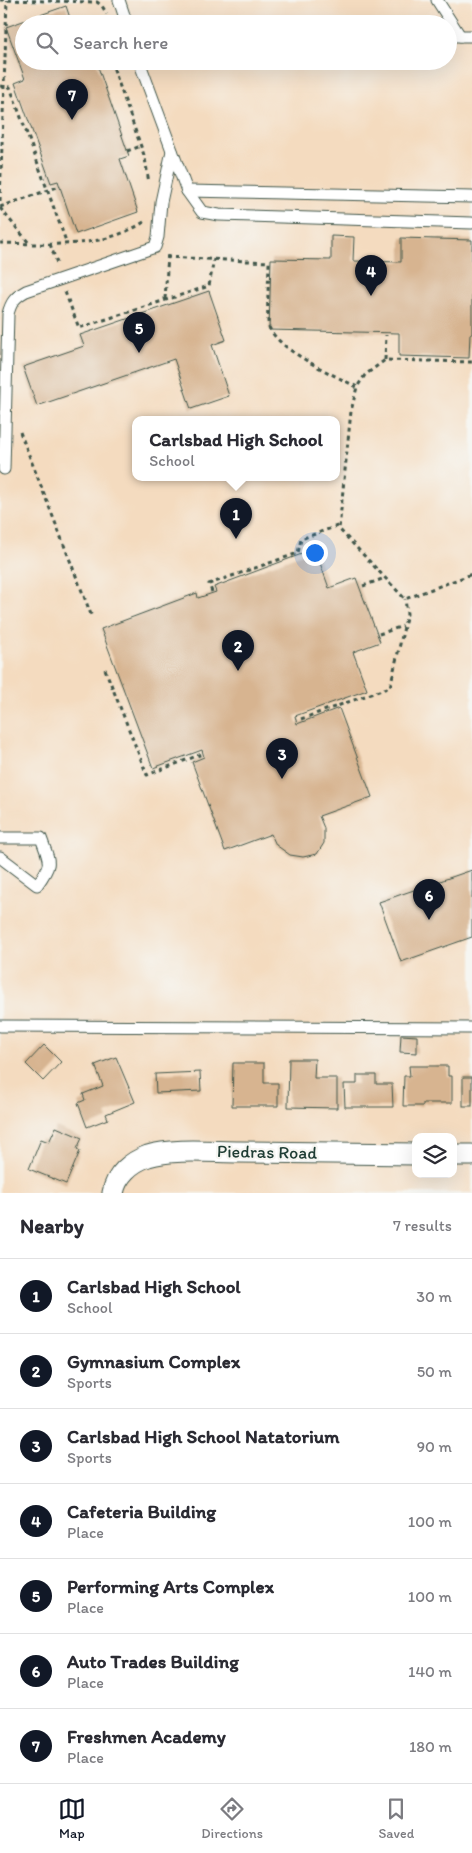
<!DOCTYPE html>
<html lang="en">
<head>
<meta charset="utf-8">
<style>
  :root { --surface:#fff; --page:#f2f2f3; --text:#2b2b33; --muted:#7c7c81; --line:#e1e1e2; --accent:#111827 }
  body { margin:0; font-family:Itim,sans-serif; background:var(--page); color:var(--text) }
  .controls { position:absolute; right:15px; bottom:15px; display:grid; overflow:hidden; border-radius:10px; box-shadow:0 5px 20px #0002 }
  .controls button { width:45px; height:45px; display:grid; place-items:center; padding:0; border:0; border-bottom:1px solid var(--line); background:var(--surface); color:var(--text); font:25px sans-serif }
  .you { position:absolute; left:314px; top:552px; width:18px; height:18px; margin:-12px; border:4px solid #fff; border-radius:50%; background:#1a73e8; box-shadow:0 0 0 8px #1a73e833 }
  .badge { display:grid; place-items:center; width:32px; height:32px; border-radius:50%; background:var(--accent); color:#fff; font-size:16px; font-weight:700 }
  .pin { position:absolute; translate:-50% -41px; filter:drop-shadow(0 1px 2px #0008) }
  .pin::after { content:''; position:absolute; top:26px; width:18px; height:15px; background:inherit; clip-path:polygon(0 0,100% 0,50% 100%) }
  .popup { position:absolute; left:132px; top:416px; width:208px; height:65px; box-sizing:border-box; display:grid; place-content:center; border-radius:10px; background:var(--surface); filter:drop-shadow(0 1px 4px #0005); font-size:16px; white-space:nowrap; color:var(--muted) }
  .popup b { font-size:19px; color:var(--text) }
  .popup::after { content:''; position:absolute; left:50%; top:100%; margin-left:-10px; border:10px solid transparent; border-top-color:var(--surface) }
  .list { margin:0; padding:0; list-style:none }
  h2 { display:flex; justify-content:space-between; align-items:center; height:65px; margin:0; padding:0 20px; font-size:21px }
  h2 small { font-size:16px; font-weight:400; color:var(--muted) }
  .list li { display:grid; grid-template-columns:32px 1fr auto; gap:15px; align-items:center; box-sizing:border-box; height:75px; padding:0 20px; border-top:1px solid var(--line) }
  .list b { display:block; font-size:19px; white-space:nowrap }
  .list p { margin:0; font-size:16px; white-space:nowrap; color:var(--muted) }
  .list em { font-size:16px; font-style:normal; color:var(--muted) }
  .icon { flex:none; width:28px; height:28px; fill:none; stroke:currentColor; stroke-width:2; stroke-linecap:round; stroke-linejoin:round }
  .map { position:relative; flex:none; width:472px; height:1193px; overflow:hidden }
  .search { position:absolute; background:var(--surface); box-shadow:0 5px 20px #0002; left:15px; right:15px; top:15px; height:55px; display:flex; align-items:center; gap:12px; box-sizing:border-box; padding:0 18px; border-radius:28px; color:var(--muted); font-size:19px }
  .sheet { height:590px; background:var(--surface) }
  nav { display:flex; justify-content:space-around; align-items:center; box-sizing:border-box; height:70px; border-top:1px solid var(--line); background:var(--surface); font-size:14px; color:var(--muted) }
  nav a { display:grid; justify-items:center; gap:2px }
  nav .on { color:var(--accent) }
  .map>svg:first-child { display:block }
  .building { fill:#d7b490 }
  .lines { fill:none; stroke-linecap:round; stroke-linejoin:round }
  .service-casing { stroke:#3f5549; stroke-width:13 }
  .minor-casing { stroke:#3f5549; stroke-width:23 }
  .path { stroke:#3f5549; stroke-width:3; stroke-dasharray:4 4; stroke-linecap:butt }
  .service { stroke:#fff; stroke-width:11 }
  .minor { stroke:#fff; stroke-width:21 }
  .labels { text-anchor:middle; stroke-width:4.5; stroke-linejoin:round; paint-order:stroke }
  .street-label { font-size:18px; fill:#1f3d34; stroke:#f6f6f2 }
</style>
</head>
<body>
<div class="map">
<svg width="472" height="1193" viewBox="0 0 472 1193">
  <rect width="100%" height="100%" fill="#f6f6f2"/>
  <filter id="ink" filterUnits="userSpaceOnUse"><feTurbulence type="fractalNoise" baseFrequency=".02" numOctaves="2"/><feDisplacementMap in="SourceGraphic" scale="10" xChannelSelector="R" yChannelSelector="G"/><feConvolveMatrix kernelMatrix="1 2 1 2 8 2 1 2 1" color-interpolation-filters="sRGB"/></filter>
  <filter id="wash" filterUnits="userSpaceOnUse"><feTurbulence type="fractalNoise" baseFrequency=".0096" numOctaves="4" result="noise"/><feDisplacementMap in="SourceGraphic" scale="20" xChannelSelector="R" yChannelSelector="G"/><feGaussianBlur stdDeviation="1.12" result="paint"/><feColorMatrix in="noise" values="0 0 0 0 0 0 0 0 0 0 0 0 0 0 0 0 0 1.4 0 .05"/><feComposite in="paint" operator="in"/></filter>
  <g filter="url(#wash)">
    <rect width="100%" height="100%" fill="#f4dbbf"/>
    <g id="blocks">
      <g class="building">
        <polygon points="66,6 72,24 24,24 24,61 96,61 129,156 120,159 138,212 76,234 58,181 51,183 15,83 25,79 6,27"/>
        <polygon points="331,236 354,237 353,261 401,262 401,238 472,240 472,334 470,334 469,358 399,356 399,333 269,330 271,259 331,260"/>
        <polygon points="209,291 226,340 212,345 229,396 191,409 174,359 37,406 23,367 84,346 80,335"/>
        <polygon points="315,549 329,588 356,578 380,642 353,652 367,690 295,716 297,724 339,708 372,797 319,816 324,828 324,843 317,854 303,857 290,855 276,845 271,834 225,851 192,762 204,757 202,750 153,768 101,629 197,593 198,598 216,592 214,587"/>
        <polygon points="472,870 472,937 401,962 379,902"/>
        <polygon points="401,1035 417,1036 417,1053 400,1052"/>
        <polygon points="44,1045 61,1062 43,1081 26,1064"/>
        <polygon points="116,1057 135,1102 106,1114 108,1119 87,1127 78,1103 85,1100 83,1094 103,1086 95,1065"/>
        <polygon points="289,1059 315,1059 314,1078 337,1078 337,1108 288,1107"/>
        <polygon points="233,1063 264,1063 264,1083 278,1083 278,1106 232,1106"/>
        <polygon points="409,1066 448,1066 448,1076 452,1076 452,1103 423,1103 423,1106 403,1106 404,1076 410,1076"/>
        <polygon points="200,1072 201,1091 156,1093 155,1074"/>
        <polygon points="357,1075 376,1075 376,1084 392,1084 393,1107 345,1107 344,1084 357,1084"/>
        <rect x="463" y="1077" width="9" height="29"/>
        <polygon points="56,1127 82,1138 77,1149 80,1151 66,1184 29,1169 41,1139 49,1142"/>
      </g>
    </g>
  </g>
  <g filter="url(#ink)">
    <use href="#blocks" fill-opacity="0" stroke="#3f5549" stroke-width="1"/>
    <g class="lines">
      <defs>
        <g id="service">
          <polyline points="119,0 127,24"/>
          <polyline points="437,0 460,36"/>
          <polyline points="448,36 472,36"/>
          <polyline points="139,61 187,191 202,212 219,215 472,223"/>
          <polyline points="187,191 472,197"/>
          <path d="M4 469 8 314C11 302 15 297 26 291L155 247 158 237 161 202 172 151"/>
          <path d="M0 838H41C50 863 53 863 37 885L0 857"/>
          <polyline points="0,1026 472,1028"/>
        </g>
        <g id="minor">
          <polyline points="453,1155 472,1155"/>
          <path d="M113 1193C116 1175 131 1162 148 1156 173 1148 213 1152 240 1152 298 1153 357 1153 416 1154"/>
        </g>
      </defs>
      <use href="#service" class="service-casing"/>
      <use href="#minor" class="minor-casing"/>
      <g class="path">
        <polyline points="0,0 97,2 102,6 107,14"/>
        <polyline points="111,61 145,158 149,183"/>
        <polyline points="97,64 105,61"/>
        <polyline points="0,86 10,87 67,244"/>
        <polyline points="127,151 141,146"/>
        <polyline points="0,201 7,0"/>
        <polyline points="0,207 60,186"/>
        <polyline points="0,208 29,243"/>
        <path d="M0 243C50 244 100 250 144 222"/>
        <polyline points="50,244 58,266"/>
        <path d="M166 257 269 262C269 274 266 319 269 327 279 351 334 375 357 387"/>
        <polyline points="65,292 79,328 209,286 214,259"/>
        <polyline points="165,299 168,255"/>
        <polyline points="385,360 386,335"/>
        <polyline points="472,362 385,360 365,375 357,387 351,411 339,529 405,599 472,574"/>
        <polyline points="20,432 92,617"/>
        <polyline points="363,586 385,578"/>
        <polyline points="212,592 209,584 298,553 301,539 340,525"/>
        <polyline points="379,634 403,626"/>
        <polyline points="105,669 147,775 202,754"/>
        <polyline points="301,719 390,687 407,614 405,599"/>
      </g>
      <use href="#service" class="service"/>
      <use href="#minor" class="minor"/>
    </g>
  </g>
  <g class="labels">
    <g class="street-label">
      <text transform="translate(267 1152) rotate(1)" y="6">Piedras Road</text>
    </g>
  </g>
</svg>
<div class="controls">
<button><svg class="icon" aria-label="layers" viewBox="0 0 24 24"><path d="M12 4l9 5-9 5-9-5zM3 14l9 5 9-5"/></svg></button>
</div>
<div class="you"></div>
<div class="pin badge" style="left:236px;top:539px">1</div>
<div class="popup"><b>Carlsbad High School</b>School</div>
<div class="pin badge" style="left:238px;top:671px">2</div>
<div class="pin badge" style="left:282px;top:779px">3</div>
<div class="pin badge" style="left:371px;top:296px">4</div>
<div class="pin badge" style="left:139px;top:353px">5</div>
<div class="pin badge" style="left:429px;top:920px">6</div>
<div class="pin badge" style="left:72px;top:120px">7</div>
<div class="search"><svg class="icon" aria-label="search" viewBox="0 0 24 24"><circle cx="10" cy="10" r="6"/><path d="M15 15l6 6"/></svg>Search here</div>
</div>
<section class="sheet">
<h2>Nearby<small>7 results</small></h2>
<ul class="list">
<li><span class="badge">1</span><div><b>Carlsbad High School</b><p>School</p></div><em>30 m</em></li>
<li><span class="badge">2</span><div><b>Gymnasium Complex</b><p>Sports</p></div><em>50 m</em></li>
<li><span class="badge">3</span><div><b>Carlsbad High School Natatorium</b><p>Sports</p></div><em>90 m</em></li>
<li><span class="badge">4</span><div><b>Cafeteria Building</b><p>Place</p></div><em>100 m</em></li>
<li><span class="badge">5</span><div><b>Performing Arts Complex</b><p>Place</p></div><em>100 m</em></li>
<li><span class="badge">6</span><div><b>Auto Trades Building</b><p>Place</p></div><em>140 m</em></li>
<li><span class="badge">7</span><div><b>Freshmen Academy</b><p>Place</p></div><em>180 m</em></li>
</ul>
</section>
<nav>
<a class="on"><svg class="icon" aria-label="map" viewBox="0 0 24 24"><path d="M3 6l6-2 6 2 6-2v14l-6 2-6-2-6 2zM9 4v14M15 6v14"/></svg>Map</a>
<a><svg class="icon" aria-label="directions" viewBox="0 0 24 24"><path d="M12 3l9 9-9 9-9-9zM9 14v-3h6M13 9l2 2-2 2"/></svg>Directions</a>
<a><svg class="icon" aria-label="saved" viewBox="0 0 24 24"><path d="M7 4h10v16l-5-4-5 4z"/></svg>Saved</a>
</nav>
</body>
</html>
